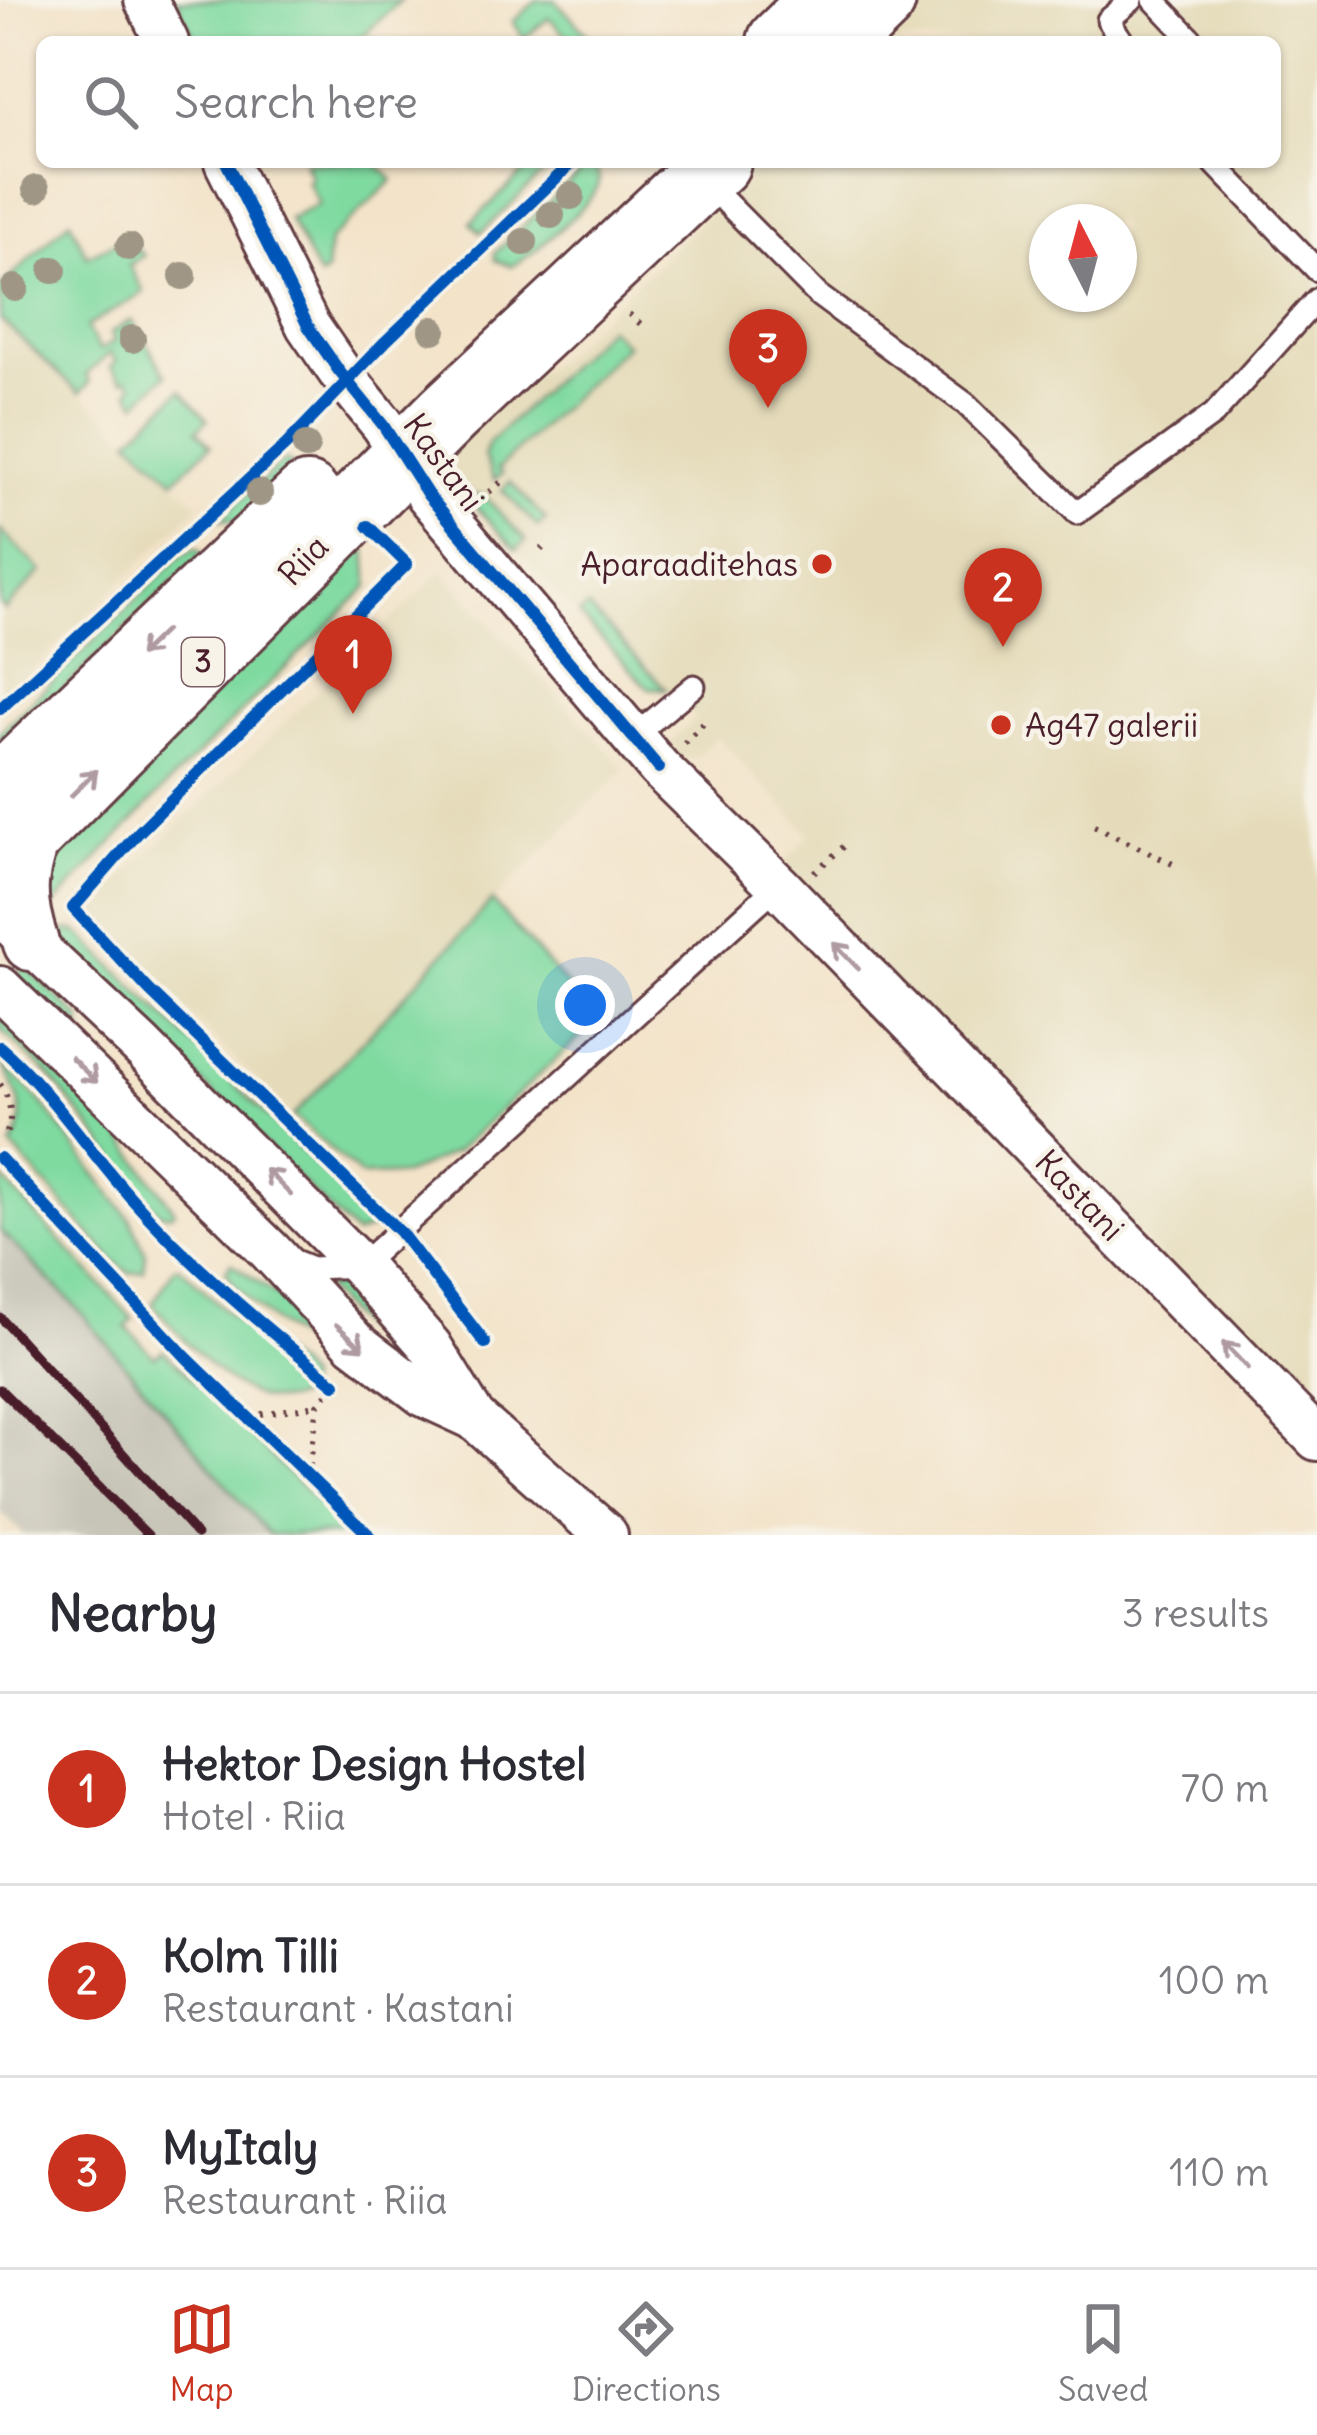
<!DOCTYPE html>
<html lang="en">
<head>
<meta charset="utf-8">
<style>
  :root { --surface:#fff; --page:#f2f2f3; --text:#2b2b33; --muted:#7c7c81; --line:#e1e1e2; --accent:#c8321e }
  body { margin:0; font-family:Delius,sans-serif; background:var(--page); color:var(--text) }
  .compass { position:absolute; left:1029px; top:204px; width:108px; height:108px; border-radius:50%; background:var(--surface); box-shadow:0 3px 9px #0004; rotate:354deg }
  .you { position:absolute; left:585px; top:1005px; width:42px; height:42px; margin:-30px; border:9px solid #fff; border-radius:50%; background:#1a73e8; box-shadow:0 0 0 18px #1a73e833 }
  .badge { display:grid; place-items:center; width:78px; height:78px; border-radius:50%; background:var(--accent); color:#fff; font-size:39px; font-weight:700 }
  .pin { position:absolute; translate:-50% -99px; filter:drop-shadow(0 3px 6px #0008) }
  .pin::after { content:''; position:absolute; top:63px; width:42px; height:36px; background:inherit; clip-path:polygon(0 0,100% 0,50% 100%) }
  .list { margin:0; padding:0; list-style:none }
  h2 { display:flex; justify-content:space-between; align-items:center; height:156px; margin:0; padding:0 48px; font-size:51px }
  h2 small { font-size:39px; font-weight:400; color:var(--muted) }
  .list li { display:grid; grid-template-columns:78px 1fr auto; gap:36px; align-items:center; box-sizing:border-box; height:192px; padding:0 48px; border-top:3px solid var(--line) }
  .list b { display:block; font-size:45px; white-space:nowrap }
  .list p { margin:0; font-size:39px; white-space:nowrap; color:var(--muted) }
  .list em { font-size:39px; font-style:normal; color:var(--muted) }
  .icon { flex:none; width:66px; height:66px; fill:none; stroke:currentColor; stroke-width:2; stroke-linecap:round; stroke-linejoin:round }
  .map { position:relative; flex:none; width:1317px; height:1535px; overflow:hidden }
  .search { position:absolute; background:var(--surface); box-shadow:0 3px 9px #0004; left:36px; right:36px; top:36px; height:132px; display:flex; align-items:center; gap:30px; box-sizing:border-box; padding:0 42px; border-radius:18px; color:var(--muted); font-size:45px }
  .sheet { height:732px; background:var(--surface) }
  nav { display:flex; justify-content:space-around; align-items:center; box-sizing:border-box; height:168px; border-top:3px solid var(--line); background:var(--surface); font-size:33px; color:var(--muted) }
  nav a { display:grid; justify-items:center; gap:6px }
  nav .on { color:var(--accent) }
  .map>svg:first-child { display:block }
  .built { fill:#e5dbba; fill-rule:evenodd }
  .industrial { fill:#c7c5b8 }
  .green { fill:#7fdaa0; stroke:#647c66; stroke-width:3 }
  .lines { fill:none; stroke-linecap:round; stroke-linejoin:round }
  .service-casing { stroke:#633c43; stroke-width:27 }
  .minor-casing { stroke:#633c43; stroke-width:48 }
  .tertiary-casing { stroke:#633c43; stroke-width:60 }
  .trunk-casing { stroke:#633c43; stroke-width:72 }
  .path { stroke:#633c43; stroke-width:6; stroke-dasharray:3 9; stroke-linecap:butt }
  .service { stroke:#fff; stroke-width:21 }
  .minor { stroke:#fff; stroke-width:42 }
  .tertiary { stroke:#fff; stroke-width:54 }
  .trunk { stroke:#fff; stroke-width:66 }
  .rail { stroke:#4a1f2b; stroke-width:9 }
  .cycleway-casing { stroke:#f7f3e8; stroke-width:20 }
  .cycleway { stroke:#0057b8; stroke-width:12 }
  .tree { fill:#9f9685 }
  .oneway { stroke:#ae9aa0 }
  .poi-dot { fill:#c8321e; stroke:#f7f3e8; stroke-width:4.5 }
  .labels { text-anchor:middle; stroke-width:9; stroke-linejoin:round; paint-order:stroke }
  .shield { fill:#f7f3e8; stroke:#7e5f64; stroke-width:3 }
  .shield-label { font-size:30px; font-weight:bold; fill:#4a1f2b }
  .street-label { font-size:33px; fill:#4a1f2b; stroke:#f7f3e8 }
  .poi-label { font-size:33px; fill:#4a1f2b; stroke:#f7f3e8; text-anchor:end }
</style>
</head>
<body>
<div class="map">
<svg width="1317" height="1535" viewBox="0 0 1317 1535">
  <rect width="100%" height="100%" fill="#f7f3e8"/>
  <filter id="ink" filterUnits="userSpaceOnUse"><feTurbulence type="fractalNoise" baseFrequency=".00833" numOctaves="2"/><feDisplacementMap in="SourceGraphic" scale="24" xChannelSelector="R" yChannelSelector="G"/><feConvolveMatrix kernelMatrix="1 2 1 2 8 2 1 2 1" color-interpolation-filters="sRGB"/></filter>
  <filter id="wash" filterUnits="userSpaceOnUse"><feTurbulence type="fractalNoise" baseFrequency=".004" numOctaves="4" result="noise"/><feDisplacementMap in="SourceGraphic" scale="48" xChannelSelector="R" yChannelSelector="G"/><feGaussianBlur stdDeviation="2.7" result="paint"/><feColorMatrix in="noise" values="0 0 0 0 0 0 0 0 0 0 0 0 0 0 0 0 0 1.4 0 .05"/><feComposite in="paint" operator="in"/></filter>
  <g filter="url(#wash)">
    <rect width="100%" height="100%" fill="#f3e3c9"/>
    <g class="built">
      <path d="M931 0H1317V1417L779 869 810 834 717 737 695 758 679 759 667 746 696 718 667 689 648 688 479 511 453 470 450 454 483 410 559 358 762 162H1275V42H887ZM1047 222H1119V294H1047Z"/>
      <polygon points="0,319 199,505 0,701"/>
      <polygon points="442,571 624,769 492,902 293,1116 98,924 95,905"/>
    </g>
    <polygon class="industrial" points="0,1231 76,1307 269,1535 24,1535 0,1511"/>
    <g class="green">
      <polygon points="176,0 401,0 356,42 197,42"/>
      <polygon points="537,0 555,0 595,42 572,42 549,18 524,38 513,22"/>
      <polygon points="304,162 374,162 393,180 329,241 326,273 319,277 289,219 319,204 307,181 311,178"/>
      <polygon points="534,162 555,162 481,233 471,223"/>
      <path d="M591 162C597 170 602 178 597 188 587 207 532 256 512 266L495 260V253Z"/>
      <polygon points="70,220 87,256 127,237 144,256 129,265 144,292 86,327 100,350 115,341 110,333 132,320 166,375 137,403 129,391 133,386 128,379 122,381 111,367 116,361 110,353 86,375 90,382 80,393 0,319 0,288"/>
      <polygon points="608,327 626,345 498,469 502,474 494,480 484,456 488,444"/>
      <polygon points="181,390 208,420 197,430 211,445 174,480 130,439"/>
      <polygon points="285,460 297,469 240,521 220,519"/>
      <polygon points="510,482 546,520 538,527 502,490"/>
      <polygon points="475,495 484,496 526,541 516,550 469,500"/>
      <polygon points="0,530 42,571 5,610 0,605"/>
      <polygon points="360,533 366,545 369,586 169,783 43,917 42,865"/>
      <polygon points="196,547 203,553 0,751 0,732 179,558"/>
      <polygon points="588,607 666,689 648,688 579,615"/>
      <polygon points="492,901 598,1021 455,1152 403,1175 361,1176 293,1116"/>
      <polygon points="68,930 79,933 379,1225 355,1235 55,936"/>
      <polygon points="25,966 80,1018 82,1030 75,1032 11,978"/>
      <polygon points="0,1016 114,1126 175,1211 170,1215 160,1213 146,1198 50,1076 0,1029"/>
      <path d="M0 1060 42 1103 131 1220 146 1254 144 1271 130 1273 116 1263 11 1146C33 1115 15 1089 0 1060Z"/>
      <polygon points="0,1176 133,1319 126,1327 155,1357 163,1350 351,1535 269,1535 76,1307 0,1231"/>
      <path d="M231 1263 286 1302 349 1357 342 1362C319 1361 233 1294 226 1271Z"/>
      <path d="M175 1267H180L227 1312 298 1368 306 1379 304 1394C248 1425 187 1340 152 1304Z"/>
      <polygon points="347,1283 383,1319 367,1336 323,1287"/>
    </g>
  </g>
  <g filter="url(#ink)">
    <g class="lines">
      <defs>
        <g id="service">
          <polyline points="1154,0 1194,42"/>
          <polyline points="1123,42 1108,20 1132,0"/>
          <polyline points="1213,162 1317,270"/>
          <polyline points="704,180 818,295 966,404 1077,513 1214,414 1317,299"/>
          <polyline points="633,737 694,686"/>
          <polyline points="292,1260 312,1268 360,1266 778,885"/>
        </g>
        <g id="minor">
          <polyline points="146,0 167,42"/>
          <polyline points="226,162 308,326 339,371 383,425 428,495 659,768 778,885 1317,1439"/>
          <polyline points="10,923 141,1046 360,1266 430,1346 474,1418 606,1535"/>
          <polyline points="0,988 270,1251 354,1342 424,1395 474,1418"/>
        </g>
        <path id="tertiary" d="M31 943C16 898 18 877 33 833"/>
        <g id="trunk">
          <polyline points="781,42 824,0"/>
          <polyline points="839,42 882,0"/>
          <polyline points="0,789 307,497"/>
          <polyline points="0,864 448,414 717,162"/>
        </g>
      </defs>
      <use href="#service" class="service-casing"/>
      <use href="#minor" class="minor-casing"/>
      <use href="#tertiary" class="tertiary-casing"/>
      <use href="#trunk" class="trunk-casing"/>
      <g class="path">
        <polyline points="629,314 644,327"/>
        <polyline points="489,492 506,478"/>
        <polyline points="541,550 547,544"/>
        <polyline points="684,743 708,719"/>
        <polyline points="1094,826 1177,866"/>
        <polyline points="814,872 848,843"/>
        <path d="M0 1084C12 1103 13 1117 5 1138"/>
        <polyline points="249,1416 318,1405"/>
        <polyline points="308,1477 318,1405 335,1384"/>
      </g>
      <use href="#service" class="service"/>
      <use href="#minor" class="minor"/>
      <use href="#tertiary" class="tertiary"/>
      <use href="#trunk" class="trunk"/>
      <g class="rail">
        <polyline points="0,1317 197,1535"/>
        <polyline points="0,1389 148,1535"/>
      </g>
      <defs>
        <g id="cycleway">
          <polyline points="226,162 308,326 339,371 383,425 428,495 659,768"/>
          <polyline points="368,526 407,564 138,833 73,908 149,990 400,1232 485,1343"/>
          <polyline points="0,709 286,445 385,342 573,162"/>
          <path d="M0 1047C51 1091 87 1149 132 1199 194 1269 263 1326 335 1384"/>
          <polyline points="0,1158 186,1357 369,1535"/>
        </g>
      </defs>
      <use href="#cycleway" class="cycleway-casing"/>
      <use href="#cycleway" class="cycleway"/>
    </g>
    <g class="tree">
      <circle cx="36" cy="189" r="14"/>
      <circle cx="571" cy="196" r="14"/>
      <circle cx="551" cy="215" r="14"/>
      <circle cx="524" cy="242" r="14"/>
      <circle cx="129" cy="247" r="14"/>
      <circle cx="53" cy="270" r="14"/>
      <circle cx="183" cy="276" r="14"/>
      <circle cx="15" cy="288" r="14"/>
      <circle cx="433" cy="330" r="14"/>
      <circle cx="132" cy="339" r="14"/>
      <circle cx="306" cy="446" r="14"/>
      <circle cx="259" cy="493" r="14"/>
    </g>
    <defs><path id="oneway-shaft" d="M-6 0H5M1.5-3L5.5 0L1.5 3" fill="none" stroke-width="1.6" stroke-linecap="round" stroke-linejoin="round" transform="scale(3)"/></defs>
    <g class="oneway">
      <use href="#oneway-shaft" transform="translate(152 643) rotate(136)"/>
      <use href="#oneway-shaft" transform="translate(84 783) rotate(-45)"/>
      <use href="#oneway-shaft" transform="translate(846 956) rotate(-134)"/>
      <use href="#oneway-shaft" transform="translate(84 1070) rotate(44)"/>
      <use href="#oneway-shaft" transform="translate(278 1182) rotate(-135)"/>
      <use href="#oneway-shaft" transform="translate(350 1337) rotate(42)"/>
      <use href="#oneway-shaft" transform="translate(1235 1355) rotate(-134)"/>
    </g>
  </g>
  <g class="poi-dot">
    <circle cx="822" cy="564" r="12"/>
    <circle cx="1001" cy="725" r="12"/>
  </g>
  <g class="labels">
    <rect class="shield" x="182" y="638" width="42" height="48" rx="9"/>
    <g class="shield-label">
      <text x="203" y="672">3</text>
    </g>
    <g class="street-label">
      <text transform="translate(444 462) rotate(54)" y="12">Kastani</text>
      <text transform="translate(303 560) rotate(-46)" y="12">Riia</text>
      <text transform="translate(1080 1195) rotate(46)" y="12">Kastani</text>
    </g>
    <g class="poi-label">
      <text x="798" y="576">Aparaaditehas</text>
      <text x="1025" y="737" text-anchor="start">Ag47 galerii</text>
    </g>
  </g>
</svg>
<svg class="compass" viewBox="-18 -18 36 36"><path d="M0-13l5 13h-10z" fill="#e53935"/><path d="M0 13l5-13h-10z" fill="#7c7c81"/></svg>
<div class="you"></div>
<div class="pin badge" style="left:353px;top:714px">1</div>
<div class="pin badge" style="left:1003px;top:647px">2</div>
<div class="pin badge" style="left:768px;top:408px">3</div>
<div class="search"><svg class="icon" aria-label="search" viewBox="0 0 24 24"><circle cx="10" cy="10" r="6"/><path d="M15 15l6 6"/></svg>Search here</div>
</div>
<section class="sheet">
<h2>Nearby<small>3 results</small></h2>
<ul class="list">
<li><span class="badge">1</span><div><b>Hektor Design Hostel</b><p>Hotel · Riia</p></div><em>70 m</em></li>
<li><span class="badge">2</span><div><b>Kolm Tilli</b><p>Restaurant · Kastani</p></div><em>100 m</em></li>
<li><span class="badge">3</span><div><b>MyItaly</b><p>Restaurant · Riia</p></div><em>110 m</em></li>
</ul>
</section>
<nav>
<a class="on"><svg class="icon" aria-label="map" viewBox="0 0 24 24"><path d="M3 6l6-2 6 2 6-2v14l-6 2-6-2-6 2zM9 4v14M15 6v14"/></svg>Map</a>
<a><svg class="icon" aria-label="directions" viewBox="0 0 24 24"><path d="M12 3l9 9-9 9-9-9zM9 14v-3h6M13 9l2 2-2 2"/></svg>Directions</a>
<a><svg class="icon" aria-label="saved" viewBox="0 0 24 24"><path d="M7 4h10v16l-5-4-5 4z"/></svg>Saved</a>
</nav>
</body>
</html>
